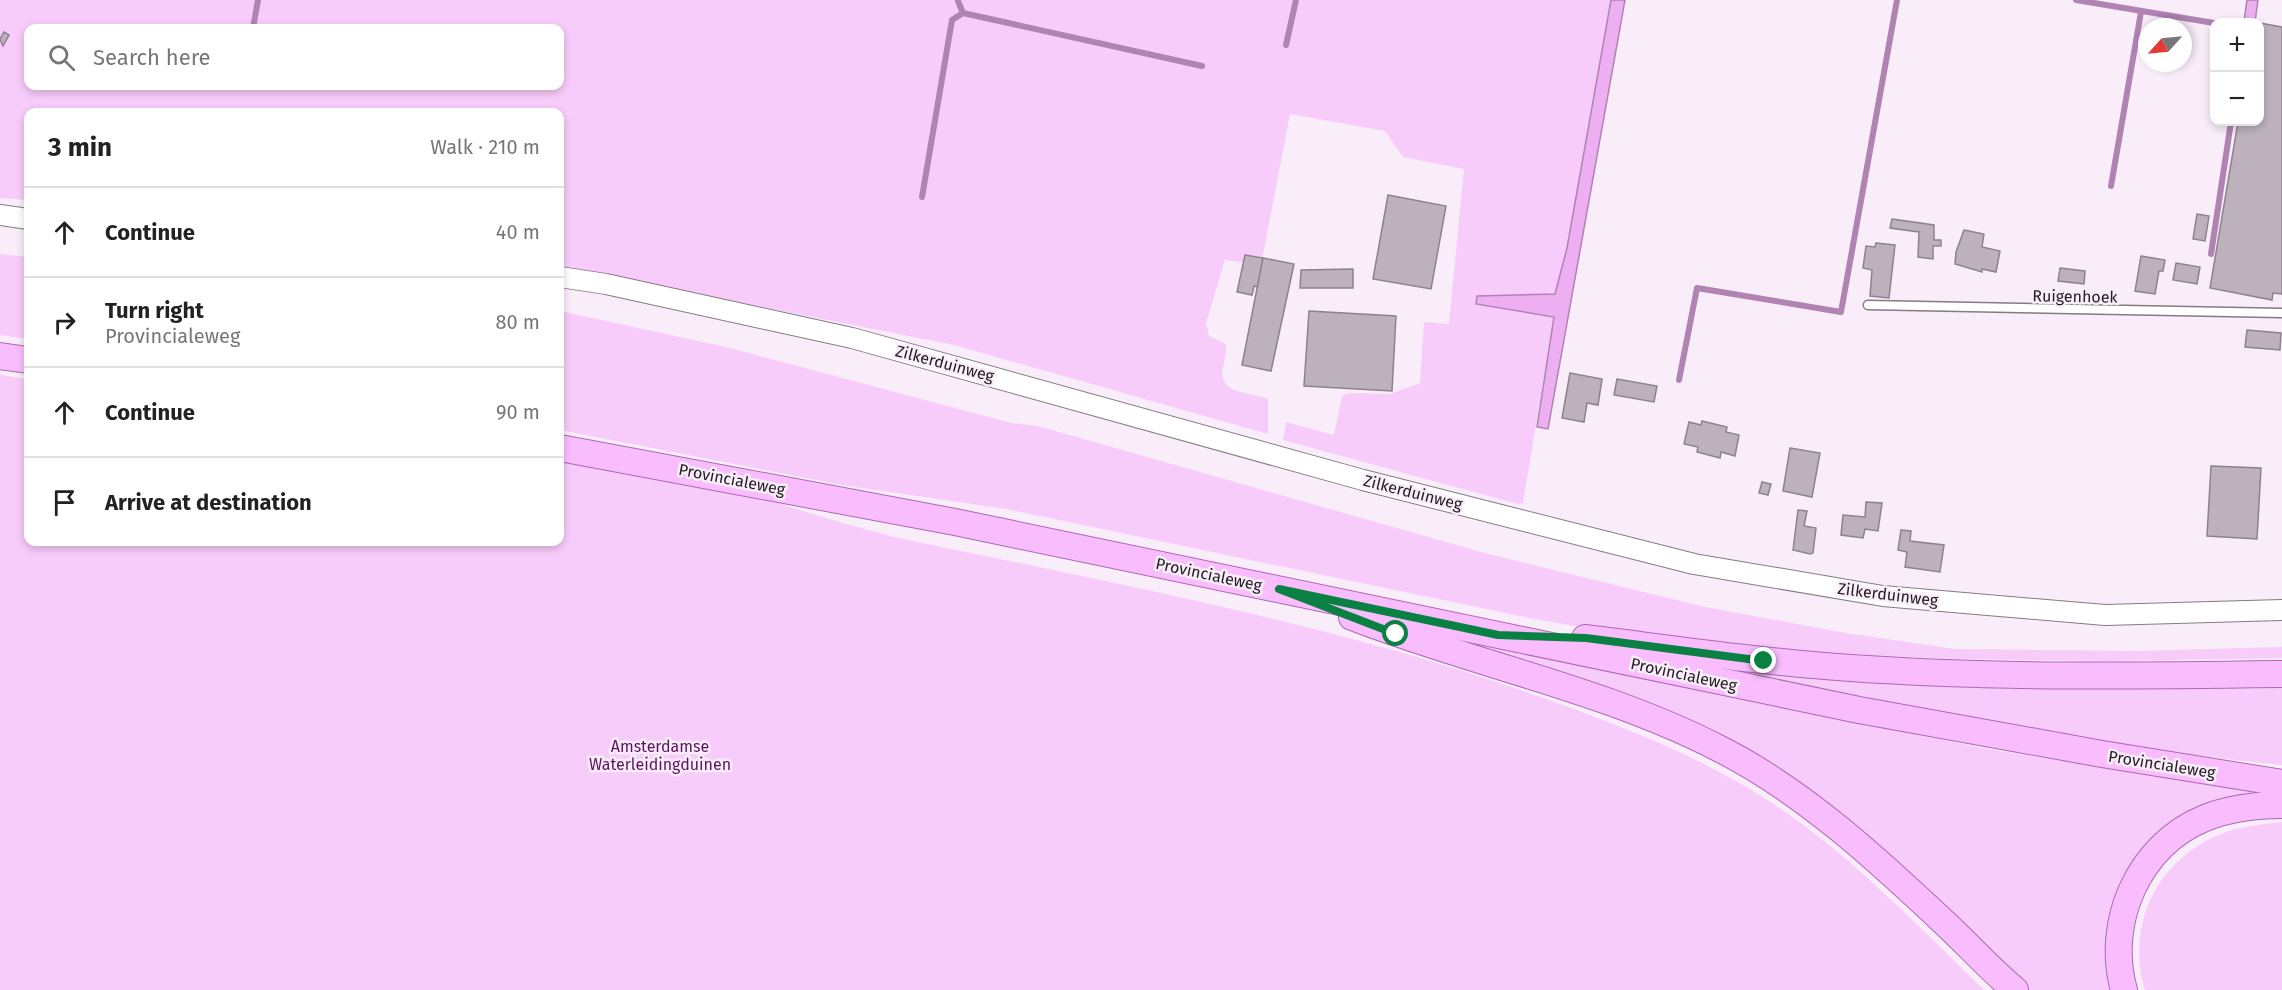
<!DOCTYPE html>
<html lang="en">
<head>
<meta charset="utf-8">
<style>
  :root { --surface:#fff; --page:#f6f6f6; --text:#222; --muted:#767676; --line:#e0e0e0 }
  body { margin:0; font-family:"Fira Sans",sans-serif; background:var(--page); color:var(--text) }
  .controls { position:absolute; right:18px; top:18px; display:grid; overflow:hidden; border-radius:12px; box-shadow:0 3px 9px #0003 }
  .controls button { width:54px; height:54px; display:grid; place-items:center; padding:0; border:0; border-bottom:2px solid var(--line); background:var(--surface); color:var(--text); font:30px sans-serif }
  .compass { position:absolute; left:2138px; top:18px; width:54px; height:54px; border-radius:50%; background:var(--surface); box-shadow:0 3px 9px #0003; rotate:243deg }
  .stop { position:absolute; width:18px; height:18px; margin:-14px; border:4px solid #0b8043; border-radius:50%; background:#fff }
  .stop.end { background:#0b8043; border-color:#fff; box-shadow:0 2px 6px #0008 }
  .list { margin:0; padding:0; list-style:none }
  h2 { display:flex; justify-content:space-between; align-items:center; height:78px; margin:0; padding:0 24px; font-size:26px }
  h2 small { font-size:20px; font-weight:400; color:var(--muted) }
  .list li { display:grid; grid-template-columns:39px 1fr auto; gap:18px; align-items:center; box-sizing:border-box; height:90px; padding:0 24px; border-top:2px solid var(--line) }
  .list b { display:block; font-size:22px; white-space:nowrap }
  .list p { margin:0; font-size:20px; white-space:nowrap; color:var(--muted) }
  .list em { font-size:20px; font-style:normal; color:var(--muted) }
  .icon { flex:none; width:33px; height:33px; fill:none; stroke:currentColor; stroke-width:2; stroke-linecap:round; stroke-linejoin:round }
  .map { position:relative; flex:none; width:2282px; height:990px; overflow:hidden }
  .search { position:absolute; background:var(--surface); box-shadow:0 3px 9px #0003; left:24px; top:24px; width:540px; height:66px; display:flex; align-items:center; gap:15px; box-sizing:border-box; padding:0 21px; border-radius:12px; color:var(--muted); font-size:22px }
  .panel { position:absolute; background:var(--surface); box-shadow:0 3px 9px #0003; left:24px; top:108px; width:540px; height:438px; border-radius:12px }
  .map>svg:first-child { display:block }
  .green { fill:#f7cbfa; fill-rule:evenodd }
  .water { fill:#edaff2; stroke:#b083b3; stroke-width:1.5 }
  .lines { fill:none; stroke-linecap:round; stroke-linejoin:round }
  .stream { stroke:#b083b3; stroke-width:6 }
  .building { fill:#bcb1bd; stroke:#8e828e; stroke-width:1.5 }
  .service-casing { stroke:#857a85; stroke-width:11 }
  .tertiary-casing { stroke:#857a85; stroke-width:22 }
  .primary-casing { stroke:#ab68b1; stroke-width:28 }
  .service { stroke:#fff; stroke-width:8 }
  .tertiary { stroke:#fff; stroke-width:20 }
  .primary { stroke:#f9bdfe; stroke-width:26 }
  .route { stroke:#0b8043; stroke-width:8 }
  .labels { text-anchor:middle; stroke-width:5; stroke-linejoin:round; paint-order:stroke }
  .street-label { font-size:16px; fill:#211c21; stroke:#f9edfa }
  .park-label { font-size:16px; fill:#5c1263; stroke:#f9edfa }
</style>
</head>
<body>
<div class="map">
<svg width="2282" height="990" viewBox="0 0 2282 990">
  <rect width="100%" height="100%" fill="#f9edfa"/>
  <g class="green">
    <path d="M0 0H1611L1567 248 1555 295 1477 297V304L1554 317 1523 503 1518 504 1283 440 1286 422 1334 435 1342 396 1348 393 1390 394 1420 383 1424 322 1449 324 1464 169 1403 157 1385 131 1290 114 1261 265 1225 260 1206 323 1209 336 1225 344C1228 352 1224 360 1223 368 1217 395 1252 392 1268 399V434L954 345 560 267V112H28V200L0 198ZM28 28H560V86H28Z"/>
    <polygon points="0,254 28,257 28,339 0,335"/>
    <polygon points="560,311 726,347 1011,423 1038,426 1488,554 1705,607 1846,633 1955,649 2136,651 2282,647 2282,658 2111,661 1955,659 1825,653 1632,636 1529,618 1006,509 842,485 560,430"/>
    <path d="M0 375 28 379V542H560V459C613 469 668 474 720 487 783 503 845 526 908 540 1123 585 1341 625 1549 700 1621 726 1696 755 1761 796 1844 848 1914 922 1984 990H0Z"/>
    <polygon points="1427,632 1987,749 2282,795 2257,800 2139,862 2119,990 2024,990 1774,777"/>
    <path d="M1689 662 2282 679V765C2083 745 1885 703 1689 662Z"/>
    <path d="M2282 822V990H2145C2126 926 2156 861 2219 835 2238 826 2261 825 2282 822Z"/>
  </g>
  <g class="water">
    <polygon points="1611,0 1625,0 1548,429 1537,427 1554,317 1476,304 1477,296 1555,294 1567,248"/>
    <polygon points="2247,0 2258,0 2255,22 2244,21"/>
  </g>
  <g class="lines">
    <g class="stream">
      <polyline points="2076,0 2214,23"/>
      <polyline points="958,1 963,13"/>
      <polyline points="253,28 258,0"/>
      <polyline points="1286,45 1296,0"/>
      <polyline points="2111,186 2141,12"/>
      <polyline points="922,197 952,20 963,13 1202,66"/>
      <polyline points="2211,254 2231,122"/>
      <polyline points="1679,380 1697,288 1841,312 1897,0"/>
    </g>
  </g>
  <g class="building">
    <polygon points="2260,23 2282,27 2282,294 2273,293 2272,300 2210,288 2238,122 2260,122"/>
    <polygon points="4,32 9,35 3,46 0,39"/>
    <polygon points="1388,195 1446,206 1431,289 1373,279"/>
    <polygon points="2197,214 2209,216 2205,241 2193,239"/>
    <polygon points="1892,219 1934,225 1934,240 1941,240 1941,246 1933,246 1933,259 1918,257 1919,232 1890,228"/>
    <polygon points="1964,230 1984,234 1982,247 2000,251 1996,272 1982,269 1982,272 1955,264 1956,252"/>
    <polygon points="1876,243 1895,245 1889,298 1870,296 1872,270 1863,268 1866,246 1875,247"/>
    <polygon points="1245,255 1263,258 1258,287 1254,286 1252,295 1237,292"/>
    <polygon points="2141,256 2165,260 2163,271 2159,271 2155,294 2135,291"/>
    <polygon points="1263,258 1294,264 1271,371 1242,365"/>
    <polygon points="2176,263 2200,267 2197,284 2173,280"/>
    <polygon points="2060,268 2085,271 2084,284 2058,281"/>
    <polygon points="1353,269 1353,288 1300,288 1301,270"/>
    <polygon points="1309,311 1396,316 1392,391 1304,386"/>
    <polygon points="2247,330 2281,333 2280,350 2245,347"/>
    <polygon points="1570,373 1602,379 1598,405 1587,403 1584,422 1562,418"/>
    <polygon points="1617,379 1657,386 1654,402 1614,395"/>
    <polygon points="1702,421 1727,427 1726,432 1739,435 1735,456 1721,452 1720,458 1697,452 1698,447 1684,444 1689,422 1701,425"/>
    <polygon points="1790,448 1820,453 1812,497 1783,491"/>
    <polygon points="2211,466 2261,468 2257,539 2207,536"/>
    <polygon points="1762,482 1771,484 1768,495 1759,493"/>
    <polygon points="1866,502 1882,503 1878,531 1865,529 1863,538 1841,535 1843,515 1865,517"/>
    <polygon points="1798,510 1807,511 1804,526 1816,528 1813,553 1810,554 1793,550"/>
    <polygon points="1901,530 1911,531 1910,541 1944,545 1940,572 1905,567 1907,552 1898,550"/>
  </g>
  <g class="lines">
    <defs>
      <polyline id="service" points="1868,305 2282,313"/>
      <g id="tertiary">
        <polyline points="0,215 28,219"/>
        <polyline points="560,277 606,284 852,338 1363,480 1694,564 1883,596 2105,615 2282,610"/>
      </g>
      <g id="primary">
        <polyline points="0,356 28,360"/>
        <polyline points="560,448 955,522 1859,710 2102,754 2282,783"/>
        <path d="M1352 617C1473 664 1604 689 1720 749 1805 792 1880 862 1949 927 1971 948 1992 971 2015 990"/>
        <path d="M1585 638C1674 649 1762 662 1851 668 1995 678 2138 676 2282 674"/>
        <path d="M2124 990C2105 923 2138 845 2205 818 2230 808 2256 805 2282 805"/>
      </g>
    </defs>
    <use href="#service" class="service-casing"/>
    <use href="#tertiary" class="tertiary-casing"/>
    <use href="#primary" class="primary-casing"/>
    <use href="#service" class="service"/>
    <use href="#tertiary" class="tertiary"/>
    <use href="#primary" class="primary"/>
  </g>
  <g class="lines">
    <polyline class="route" points="1396,634 1279,589 1498,635 1586,638 1764,661"/>
  </g>
  <g class="labels">
    <g class="street-label">
      <text transform="translate(2075 296) rotate(1)" y="6">Ruigenhoek</text>
      <text transform="translate(945 363) rotate(15)" y="6">Zilkerduinweg</text>
      <text transform="translate(732 479) rotate(11)" y="6">Provincialeweg</text>
      <text transform="translate(1413 492) rotate(14)" y="6">Zilkerduinweg</text>
      <text transform="translate(1209 574) rotate(12)" y="6">Provincialeweg</text>
      <text transform="translate(1888 594) rotate(7)" y="6">Zilkerduinweg</text>
      <text transform="translate(1684 674) rotate(12)" y="6">Provincialeweg</text>
      <text transform="translate(2162 764) rotate(9)" y="6">Provincialeweg</text>
    </g>
    <g class="park-label">
      <text x="660" y="752">Amsterdamse<tspan x="660" dy="18">Waterleidingduinen</tspan></text>
    </g>
  </g>
</svg>
<div class="controls">
<button>+</button>
<button>−</button>
</div>
<svg class="compass" viewBox="-18 -18 36 36"><path d="M0-13l5 13h-10z" fill="#e53935"/><path d="M0 13l5-13h-10z" fill="#767676"/></svg>
<div class="stop" style="left:1396px;top:634px"></div>
<div class="stop end" style="left:1764px;top:661px"></div>
<div class="search"><svg class="icon" aria-label="search" viewBox="0 0 24 24"><circle cx="10" cy="10" r="6"/><path d="M15 15l6 6"/></svg>Search here</div>
<section class="panel">
<h2>3 min<small>Walk · 210 m</small></h2>
<ul class="list">
<li><svg class="icon" aria-label="ahead" viewBox="0 0 24 24"><path d="M12 20V5M6 11l6-6 6 6"/></svg><div><b>Continue</b></div><em>40 m</em></li>
<li><svg class="icon" aria-label="right" viewBox="0 0 24 24"><path d="M7 20v-9h11M14 6l5 5-5 5"/></svg><div><b>Turn right</b><p>Provincialeweg</p></div><em>80 m</em></li>
<li><svg class="icon" aria-label="ahead" viewBox="0 0 24 24"><path d="M12 20V5M6 11l6-6 6 6"/></svg><div><b>Continue</b></div><em>90 m</em></li>
<li><svg class="icon" aria-label="arrive" viewBox="0 0 24 24"><path d="M6 21V4h12l-3 4 3 4H6"/></svg><div><b>Arrive at destination</b></div></li>
</ul>
</section>
</div>
</body>
</html>
